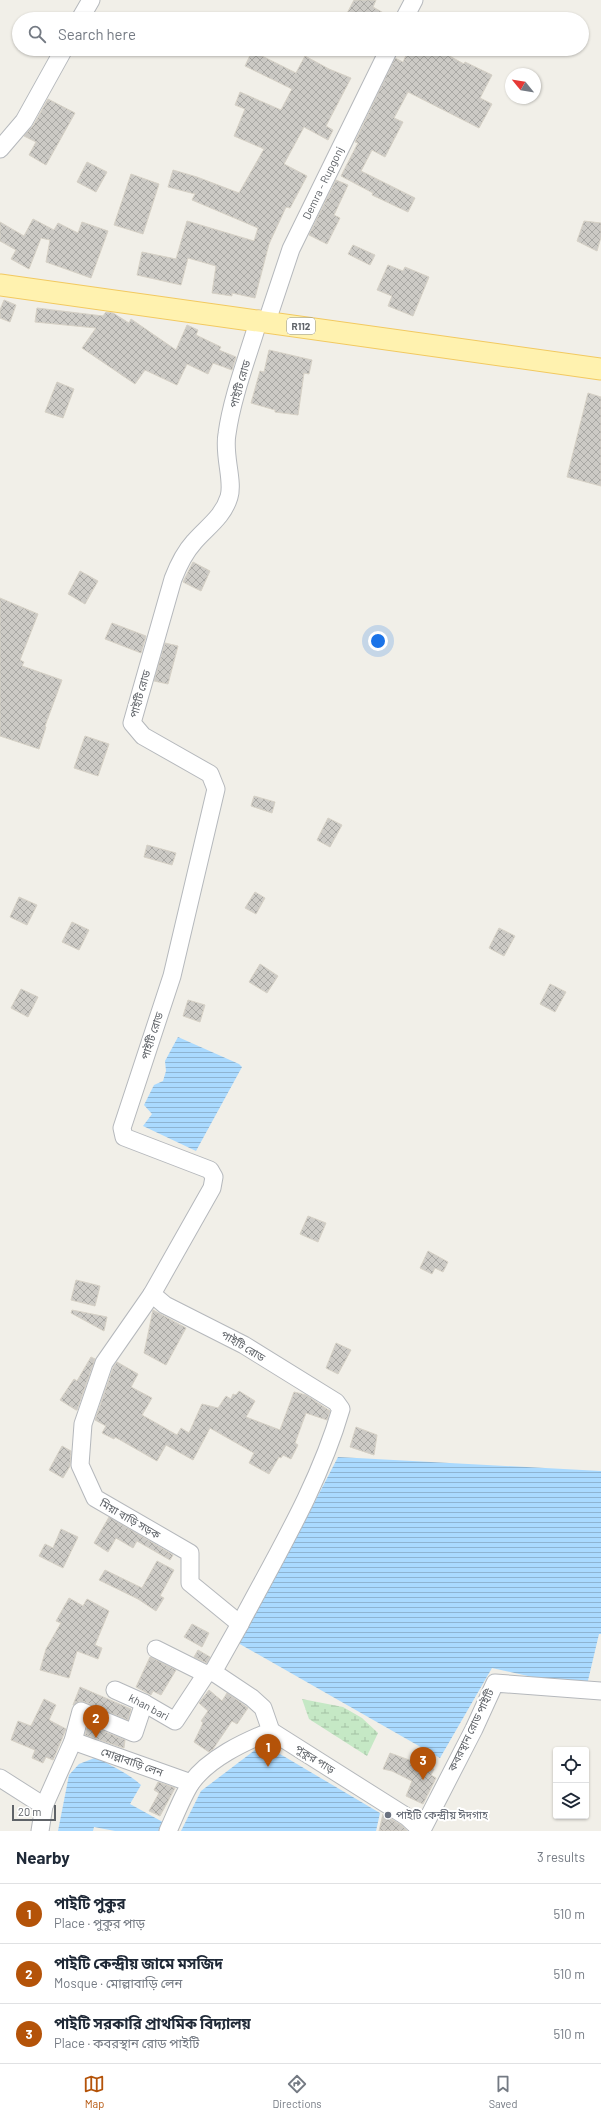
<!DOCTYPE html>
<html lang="en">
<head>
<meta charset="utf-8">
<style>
  :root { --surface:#fff; --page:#f6f6f7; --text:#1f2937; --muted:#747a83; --line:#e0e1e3; --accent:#b45309 }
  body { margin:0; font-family:Barlow,"Noto Sans Bengali",sans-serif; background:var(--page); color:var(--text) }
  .controls { position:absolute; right:12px; bottom:12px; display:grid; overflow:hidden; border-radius:4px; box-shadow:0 1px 3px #0004 }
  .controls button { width:36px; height:36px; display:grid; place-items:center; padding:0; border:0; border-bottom:1px solid var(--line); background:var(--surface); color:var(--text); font:20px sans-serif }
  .compass { position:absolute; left:505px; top:68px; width:36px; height:36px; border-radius:50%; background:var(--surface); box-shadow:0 1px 3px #0004; rotate:300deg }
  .scale { position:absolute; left:12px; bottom:10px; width:44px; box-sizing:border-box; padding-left:4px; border:2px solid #5f6368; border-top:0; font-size:11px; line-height:14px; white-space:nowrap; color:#5f6368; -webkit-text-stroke:3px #fff; paint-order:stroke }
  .you { position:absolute; left:378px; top:641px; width:14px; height:14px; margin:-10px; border:3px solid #fff; border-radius:50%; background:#1a73e8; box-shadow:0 0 0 6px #1a73e833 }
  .badge { display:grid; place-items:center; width:26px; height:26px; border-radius:50%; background:var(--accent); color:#fff; font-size:13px; font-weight:700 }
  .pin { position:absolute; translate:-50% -33px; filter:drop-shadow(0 1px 2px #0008) }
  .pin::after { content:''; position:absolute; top:21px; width:14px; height:12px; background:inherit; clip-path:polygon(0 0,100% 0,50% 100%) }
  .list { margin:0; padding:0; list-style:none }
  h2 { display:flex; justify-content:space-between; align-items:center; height:52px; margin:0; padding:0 16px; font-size:17px }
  h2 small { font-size:13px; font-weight:400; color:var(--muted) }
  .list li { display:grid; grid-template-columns:26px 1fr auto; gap:12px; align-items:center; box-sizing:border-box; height:60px; padding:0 16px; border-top:1px solid var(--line) }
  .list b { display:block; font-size:15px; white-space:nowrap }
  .list p { margin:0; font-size:13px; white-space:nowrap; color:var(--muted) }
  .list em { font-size:13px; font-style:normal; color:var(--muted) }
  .icon { flex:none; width:22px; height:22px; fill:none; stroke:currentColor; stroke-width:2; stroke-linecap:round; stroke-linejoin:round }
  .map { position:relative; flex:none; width:601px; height:1831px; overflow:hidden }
  .search { position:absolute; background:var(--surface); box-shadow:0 1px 3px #0004; left:12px; right:12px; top:12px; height:44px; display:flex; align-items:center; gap:10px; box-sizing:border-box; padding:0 14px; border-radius:22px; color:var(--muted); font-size:15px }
  .sheet { height:232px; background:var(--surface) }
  nav { display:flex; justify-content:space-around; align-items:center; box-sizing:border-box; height:56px; border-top:1px solid var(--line); background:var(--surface); font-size:11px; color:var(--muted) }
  nav a { display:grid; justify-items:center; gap:2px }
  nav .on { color:var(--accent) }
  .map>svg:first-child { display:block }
  .wetland { fill:url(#wetland-marsh) }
  .water { fill:url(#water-rules) }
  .building { fill:url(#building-cross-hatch); stroke:#d6d1c6 }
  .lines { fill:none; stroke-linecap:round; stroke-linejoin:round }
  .minor-casing { stroke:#b5b8bc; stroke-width:19 }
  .major-casing { stroke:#f2c960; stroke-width:23 }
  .minor { stroke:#fff; stroke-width:17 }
  .major { stroke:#fff2af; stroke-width:21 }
  .worship-dot { fill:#6b7280; stroke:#fff; stroke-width:1.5 }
  .labels { text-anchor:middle; stroke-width:4; stroke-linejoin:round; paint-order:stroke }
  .shield { fill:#fff; stroke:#8f9295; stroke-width:1 }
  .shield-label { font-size:10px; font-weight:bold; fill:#5f6368 }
  .street-label { font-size:11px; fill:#5f6368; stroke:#fff }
  .worship-label { font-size:11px; fill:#5b616d; stroke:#fff; text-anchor:start }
</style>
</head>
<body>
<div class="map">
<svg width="601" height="1831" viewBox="0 0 601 1831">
  <defs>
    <pattern id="wetland-marsh" width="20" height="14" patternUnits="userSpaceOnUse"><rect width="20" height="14" fill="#c5e8c5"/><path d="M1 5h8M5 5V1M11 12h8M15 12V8" fill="none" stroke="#a3c0a4"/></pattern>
    <pattern id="water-rules" width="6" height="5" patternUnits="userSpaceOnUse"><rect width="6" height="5" fill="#aadaff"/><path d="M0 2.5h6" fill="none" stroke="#8eb4d2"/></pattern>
    <pattern id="building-cross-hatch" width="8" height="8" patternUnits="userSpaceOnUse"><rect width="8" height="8" fill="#cccac5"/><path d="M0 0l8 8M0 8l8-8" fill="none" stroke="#a9a8a4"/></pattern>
  </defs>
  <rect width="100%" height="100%" fill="#f1efe8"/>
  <polygon class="wetland" points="302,1699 343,1707 362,1718 378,1733 367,1756 309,1719"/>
  <g class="water">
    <polygon points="178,1037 239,1064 242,1067 196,1151 143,1126 152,1114 144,1105 154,1085 163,1081 166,1071 165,1061"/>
    <polygon points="338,1457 601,1471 601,1634 599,1634 586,1689 492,1668 440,1758 238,1643 283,1563"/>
    <polygon points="263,1744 380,1813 376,1831 181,1831 201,1791"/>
    <path d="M97 1757C112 1767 128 1773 141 1785L130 1804 170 1826 168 1831H115L94 1827 93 1831H58L69 1775 79 1764Z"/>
  </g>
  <g class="building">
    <polygon points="354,0 376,0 373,7 394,19 344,19"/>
    <polygon points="409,49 437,49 464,64 465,62 492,75 480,98 492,104 479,128 408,92 394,118 403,122 385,157 372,150 361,171 415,198 408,212 372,195 373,193 341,176 358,143 355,142 395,58 403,62"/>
    <polygon points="252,51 296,73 305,56 329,69 351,78 326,126 333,130 328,140 304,127 284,164 307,176 290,208 286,207 269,244 255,298 232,293 232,296 212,293 216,266 188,258 181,285 137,275 142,252 176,259 187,221 254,241 258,228 192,200 195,194 168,187 173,170 197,177 239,193 264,149 234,136 245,109 235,105 240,92 281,110 292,89 245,66"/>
    <polygon points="48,99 75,113 46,165 29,155 36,142 24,136 33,126"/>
    <polygon points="87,162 107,172 96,192 77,182"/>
    <polygon points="131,174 159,184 143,234 114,225"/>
    <polygon points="336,180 348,185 334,215 340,218 327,244 309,235"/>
    <polygon points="33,219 54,230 58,223 78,233 82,222 108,231 91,278 46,262 50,240 41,238 29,269 11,259 16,250 0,241 0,222 24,236"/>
    <polygon points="584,221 601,223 601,237 597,251 577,241"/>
    <polygon points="353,245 375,255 370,265 348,254"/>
    <polygon points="388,265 403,271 405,267 429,277 413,316 388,306 392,296 377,290"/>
    <polygon points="4,300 16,305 10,322 0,318 0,310"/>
    <polygon points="37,308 103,316 106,312 113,313 129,323 131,319 176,350 187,325 198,330 196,335 221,347 219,350 236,357 232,370 213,363 208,374 187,364 177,385 145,370 135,384 82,348 96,328 35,322"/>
    <polygon points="269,350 312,360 309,374 304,373 298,415 275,412 275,410 251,403 260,371 264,372"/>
    <polygon points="57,382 74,389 63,418 45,412"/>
    <polygon points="588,393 601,397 601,486 567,477"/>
    <polygon points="193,562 210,571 201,591 183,582"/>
    <polygon points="80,571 98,581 85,604 68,594"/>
    <polygon points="0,598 38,614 20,660 24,662 22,666 62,680 45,726 46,727 39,749 0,736"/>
    <polygon points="112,623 146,636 141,653 105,639"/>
    <polygon points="165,643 178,646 168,684 154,681"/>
    <polygon points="85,736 109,744 98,776 74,768"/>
    <polygon points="254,796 275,802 272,813 251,806"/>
    <polygon points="328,818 342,825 330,847 317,840"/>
    <polygon points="147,845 176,853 172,865 144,857"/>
    <polygon points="255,892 265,898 256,914 245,908"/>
    <polygon points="19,897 37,905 27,925 10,917"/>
    <polygon points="72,922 89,930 79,950 62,942"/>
    <polygon points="499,928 515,936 504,956 489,948"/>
    <polygon points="260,964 278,976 267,993 249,982"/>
    <polygon points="550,984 566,992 555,1012 540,1004"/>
    <polygon points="21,989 38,997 28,1017 11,1008"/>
    <polygon points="188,1000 205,1005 200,1022 183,1016"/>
    <polygon points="308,1216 326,1223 318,1242 300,1234"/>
    <polygon points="428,1251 448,1262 443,1272 435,1268 432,1274 420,1268"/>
    <polygon points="76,1280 100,1286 95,1306 71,1300"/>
    <polygon points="72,1310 107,1317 104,1331 71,1313"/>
    <polygon points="153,1310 186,1328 166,1365 144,1353"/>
    <polygon points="336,1343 351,1350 338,1374 326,1368"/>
    <polygon points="91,1357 95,1359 77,1410 76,1410 60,1400 74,1379 77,1381"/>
    <polygon points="117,1362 138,1374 131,1387 152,1398 142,1415 177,1435 181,1428 189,1433 202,1404 218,1408 226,1396 231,1399 233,1394 236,1395 239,1391 255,1401 246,1417 280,1430 294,1392 306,1395 330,1411 327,1420 306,1413 295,1443 298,1445 291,1459 283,1455 281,1458 279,1457 269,1474 249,1463 254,1453 210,1428 193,1460 166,1445 157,1461 115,1437 114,1439 102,1433 106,1426 95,1420 113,1368"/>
    <polygon points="356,1427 377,1435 374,1455 350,1447"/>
    <polygon points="62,1446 71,1451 70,1466 63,1478 49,1470"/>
    <polygon points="109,1517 173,1555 170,1560 137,1541 133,1548 116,1538 108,1552 94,1543"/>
    <polygon points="61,1529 78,1537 63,1568 39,1556 45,1544 53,1548"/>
    <polygon points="157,1561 174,1570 160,1596 164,1598 156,1611 138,1599 99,1580 105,1570 142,1588"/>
    <polygon points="69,1598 83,1606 87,1599 109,1611 95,1645 102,1648 98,1659 77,1651 69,1678 40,1670 46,1649 61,1623 56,1621"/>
    <polygon points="192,1624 209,1633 202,1647 184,1637"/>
    <polygon points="198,1650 210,1657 207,1663 194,1657"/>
    <polygon points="150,1657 176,1670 161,1695 153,1691 151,1695 136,1687"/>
    <polygon points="80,1687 131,1709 128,1720 85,1702 79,1701 73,1705"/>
    <polygon points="209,1690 222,1701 227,1693 248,1708 237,1724 232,1721 213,1749 209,1752 194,1742 203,1723 201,1721 208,1711 199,1703"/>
    <polygon points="44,1699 56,1705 49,1720 66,1729 53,1760 46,1757 43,1763 32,1758 35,1750 11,1740 18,1721 31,1726"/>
    <polygon points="88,1725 125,1740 124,1748 85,1735"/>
    <polygon points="390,1753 434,1769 431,1775 436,1778 423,1804 406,1796 412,1781 392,1771 383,1769"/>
    <polygon points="158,1782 175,1788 160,1816 149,1811 159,1793 154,1790"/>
    <polygon points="383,1814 401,1825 407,1831 379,1831"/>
  </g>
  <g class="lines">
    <defs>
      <g id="minor">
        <polyline points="80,19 91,0"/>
        <polyline points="404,19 414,0"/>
        <polyline points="0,149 24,121 64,49"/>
        <polyline points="267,321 291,249 389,49"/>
        <polyline points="152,1294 104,1363 83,1424 80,1465 95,1498 190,1553 190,1583 240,1624 213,1672"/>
        <path d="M240 1624C277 1554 319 1485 341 1409L336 1402 244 1345 165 1305 152 1294 212 1188 214 1177 210 1170 124 1137 122 1128 172 976 216 789 210 774 143 736 132 723 173 579C178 566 184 553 194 542 207 527 223 517 229 497 234 481 223 455 227 434 232 397 248 356 259 319"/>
        <polyline points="156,1649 206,1674"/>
        <polyline points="213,1672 252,1698 263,1708 271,1731"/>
        <polyline points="115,1690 144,1703 175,1721 206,1674 213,1672"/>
        <polyline points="271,1731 407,1817 422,1831"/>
        <polyline points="73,1741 191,1783"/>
        <polyline points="0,1778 44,1806"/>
        <polyline points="422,1830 474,1729 495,1683 601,1691"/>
        <polyline points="40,1831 44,1806 73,1741 81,1711 134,1733 144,1703"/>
        <path d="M168 1831C175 1816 182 1797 191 1783 209 1758 244 1742 271 1731"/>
      </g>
      <polyline id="major" points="0,285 601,369"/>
    </defs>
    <use href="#minor" class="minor-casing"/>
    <use href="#major" class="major-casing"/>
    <use href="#minor" class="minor"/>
    <use href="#major" class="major"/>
  </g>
  <circle class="worship-dot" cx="388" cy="1815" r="4"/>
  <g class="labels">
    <rect class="shield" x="287" y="318" width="28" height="16" rx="3"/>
    <g class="shield-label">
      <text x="301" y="330">R112</text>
    </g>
    <g class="street-label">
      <text transform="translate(323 183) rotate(-64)" y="4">Demra - Rupgonj</text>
      <text transform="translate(240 384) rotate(-74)" y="4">পাইটি রোড</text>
      <text transform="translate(140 694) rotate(-74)" y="4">পাইটি রোড</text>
      <text transform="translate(152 1036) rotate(-72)" y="4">পাইটি রোড</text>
      <text transform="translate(243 1346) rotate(31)" y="4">পাইটি রোড</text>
      <text transform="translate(130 1519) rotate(30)" y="4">মিয়া বাড়ি সড়ক</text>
      <text transform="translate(149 1707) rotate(28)" y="4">khan bari</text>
      <text transform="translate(471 1730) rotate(-64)" y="4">কবরস্থান রোড পাইটি</text>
      <text transform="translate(315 1759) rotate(32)" y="4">পুকুর পাড়</text>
      <text transform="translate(132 1762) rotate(20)" y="4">মোল্লাবাড়ি লেন</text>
    </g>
    <g class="worship-label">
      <text x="396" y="1819">পাইটি কেন্দ্রীয় ঈদগাহ</text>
    </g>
  </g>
</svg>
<div class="controls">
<button><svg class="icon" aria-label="locate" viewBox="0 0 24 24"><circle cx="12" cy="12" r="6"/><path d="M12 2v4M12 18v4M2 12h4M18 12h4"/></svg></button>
<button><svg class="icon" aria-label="layers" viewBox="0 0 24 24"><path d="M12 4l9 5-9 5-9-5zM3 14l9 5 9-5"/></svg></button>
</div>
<svg class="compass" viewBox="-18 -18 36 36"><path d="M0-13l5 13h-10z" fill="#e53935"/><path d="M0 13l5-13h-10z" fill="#747a83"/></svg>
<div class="scale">20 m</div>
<div class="you"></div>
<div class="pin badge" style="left:268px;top:1767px">1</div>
<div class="pin badge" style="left:96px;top:1738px">2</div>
<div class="pin badge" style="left:423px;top:1780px">3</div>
<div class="search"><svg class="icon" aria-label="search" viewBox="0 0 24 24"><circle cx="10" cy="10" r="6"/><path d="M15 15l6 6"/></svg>Search here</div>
</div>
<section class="sheet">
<h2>Nearby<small>3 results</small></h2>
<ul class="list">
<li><span class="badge">1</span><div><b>পাইটি পুকুর</b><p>Place · পুকুর পাড়</p></div><em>510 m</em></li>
<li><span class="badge">2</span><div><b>পাইটি কেন্দ্রীয় জামে মসজিদ</b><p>Mosque · মোল্লাবাড়ি লেন</p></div><em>510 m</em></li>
<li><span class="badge">3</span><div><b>পাইটি সরকারি প্রাথমিক বিদ্যালয়</b><p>Place · কবরস্থান রোড পাইটি</p></div><em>510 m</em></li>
</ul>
</section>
<nav>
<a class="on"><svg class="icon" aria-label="map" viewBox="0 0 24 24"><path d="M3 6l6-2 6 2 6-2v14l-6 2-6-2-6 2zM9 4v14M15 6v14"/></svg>Map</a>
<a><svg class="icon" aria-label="directions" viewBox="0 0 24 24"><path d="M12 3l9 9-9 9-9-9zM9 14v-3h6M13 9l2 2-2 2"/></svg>Directions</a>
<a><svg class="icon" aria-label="saved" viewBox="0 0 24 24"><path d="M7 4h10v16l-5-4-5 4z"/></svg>Saved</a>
</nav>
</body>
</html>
